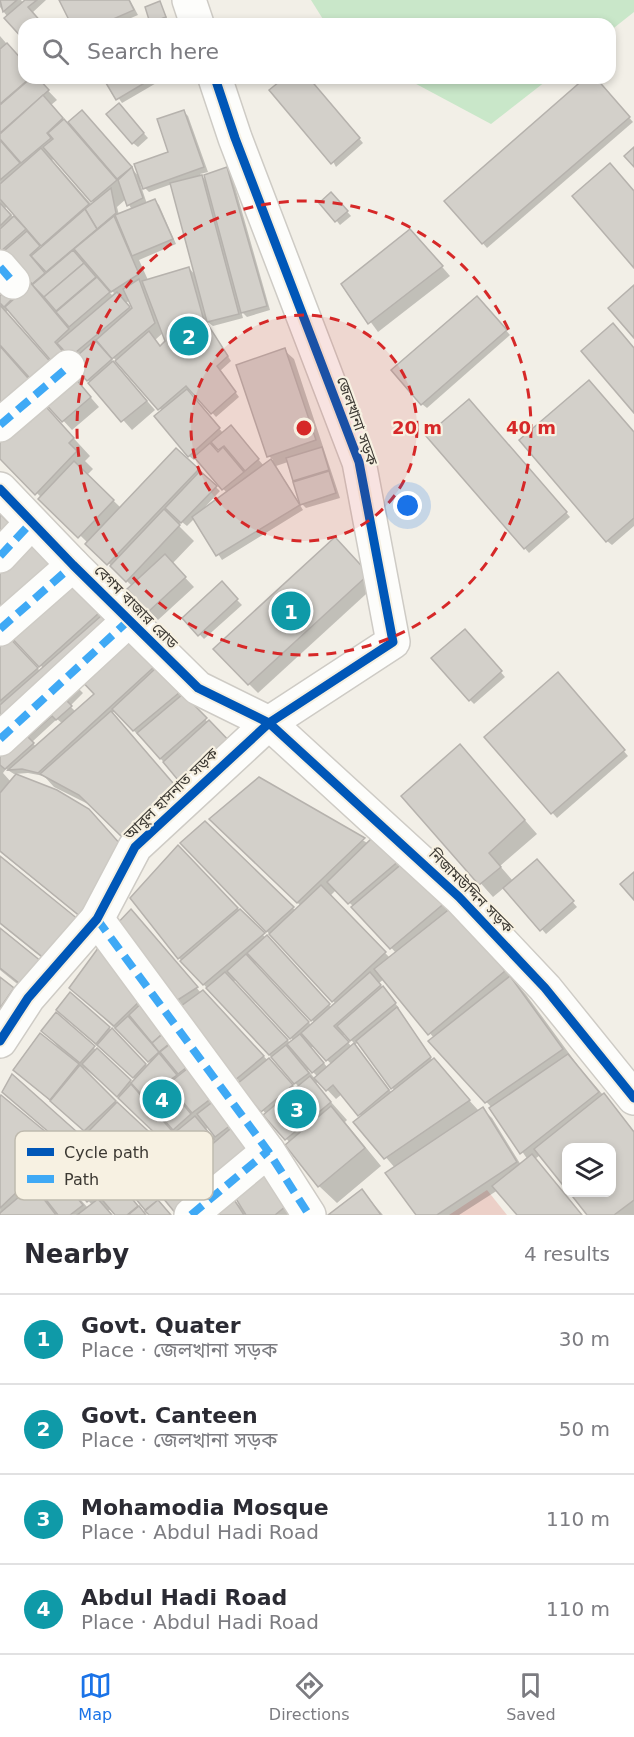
<!DOCTYPE html>
<html lang="en">
<head>
<meta charset="utf-8">
<style>
  :root { --surface:#fff; --page:#f2f2f3; --text:#2b2b33; --muted:#7c7c81; --line:#e1e1e2; --accent:#1a73e8 }
  body { margin:0; font-family:"DejaVu Sans","Noto Sans Bengali",sans-serif; background:var(--page); color:var(--text) }
  .controls { position:absolute; right:18px; bottom:18px; display:grid; overflow:hidden; border-radius:12px; box-shadow:0 3px 9px #0003 }
  .controls button { width:54px; height:54px; display:grid; place-items:center; padding:0; border:0; border-bottom:2px solid var(--line); background:var(--surface); color:var(--text); font:30px sans-serif }
  .you { position:absolute; left:408px; top:506px; width:21px; height:21px; margin:-15px; border:4px solid #fff; border-radius:50%; background:#1a73e8; box-shadow:0 0 0 9px #1a73e833 }
  .badge { display:grid; place-items:center; width:39px; height:39px; border-radius:50%; background:var(--accent); color:#fff; font-size:20px; font-weight:700 }
  .pin { position:absolute; translate:-50% -50%; border:3px solid #fff; box-shadow:0 2px 6px #0006 }
  .list { margin:0; padding:0; list-style:none }
  h2 { display:flex; justify-content:space-between; align-items:center; height:78px; margin:0; padding:0 24px; font-size:26px }
  h2 small { font-size:20px; font-weight:400; color:var(--muted) }
  .list li { display:grid; grid-template-columns:39px 1fr auto; gap:18px; align-items:center; box-sizing:border-box; height:90px; padding:0 24px; border-top:2px solid var(--line) }
  .list b { display:block; font-size:22px; white-space:nowrap }
  .list p { margin:0; font-size:20px; white-space:nowrap; color:var(--muted) }
  .list em { font-size:20px; font-style:normal; color:var(--muted) }
  .icon { flex:none; width:33px; height:33px; fill:none; stroke:currentColor; stroke-width:2; stroke-linecap:round; stroke-linejoin:round }
  .map { position:relative; flex:none; width:634px; height:1215px; overflow:hidden }
  .search { position:absolute; background:var(--surface); box-shadow:0 3px 9px #0003; left:18px; right:18px; top:18px; height:66px; display:flex; align-items:center; gap:15px; box-sizing:border-box; padding:0 21px; border-radius:18px; color:var(--muted); font-size:22px }
  .sheet { height:438px; background:var(--surface) }
  nav { display:flex; justify-content:space-around; align-items:center; box-sizing:border-box; height:84px; border-top:2px solid var(--line); background:var(--surface); font-size:16px; color:var(--muted) }
  nav a { display:grid; justify-items:center; gap:3px }
  nav .on { color:var(--accent) }
  .map>svg:first-child { display:block }
  .green { fill:#ecd0c8 }
  .water { fill:#c9e7c9 }
  .shadow { fill:#0003; fill-rule:evenodd }
  .building { fill:#d3d0ca; stroke:#b6b2ad; stroke-width:1.5 }
  .lines { fill:none; stroke-linecap:round; stroke-linejoin:round }
  .street-casing { stroke:#cecbc5; stroke-width:36 }
  .secondary-casing { stroke:#cecbc5; stroke-width:36 }
  .street { stroke:#fdfdfb; stroke-width:33 }
  .secondary { stroke:#fdfdfb; stroke-width:33 }
  .quiet { stroke:#3fa9f5; stroke-width:8; stroke-dasharray:15 8; stroke-linecap:butt }
  .cycleway-casing { stroke:#f7f1e2; stroke-width:13 }
  .cycleway { stroke:#0057b8; stroke-width:9 }
  .ring { fill:none; stroke:#d62828; stroke-width:3; stroke-dasharray:10 8 }
  .labels { text-anchor:middle; stroke-width:4.5; stroke-linejoin:round; paint-order:stroke }
  .street-label { font-size:15px; fill:#3c3933; stroke:#f7f1e2 }
  .key { fill:#f7f1e2; stroke:#bfbaae; stroke-width:1.5 }
  .key-label { font-size:16px; fill:#3c3933 }
  .centre { fill:#d62828; stroke:#f7f1e2; stroke-width:3 }
  .ring-label { font-size:18px; text-anchor:middle; font-weight:bold; fill:#d62828; stroke:#f7f1e2; stroke-width:4.5; stroke-linejoin:round; paint-order:stroke }
</style>
</head>
<body>
<div class="map">
<svg width="634" height="1215" viewBox="0 0 634 1215">
  <rect width="100%" height="100%" fill="#f2efe7"/>
  <polygon class="green" points="487,1190 507,1215 449,1215"/>
  <g class="water">
    <polygon points="311,0 634,0 634,12 610,31 610,24 326,24"/>
    <polygon points="405,78 550,78 491,124"/>
  </g>
  <g class="shadow">
    <polygon points="0,0 21,0 23,3 27,0 46,0 32,13 42,24 24,24 24,38 0,7"/>
    <polygon points="61,0 130,0 138,15 117,24 72,24"/>
    <polygon points="160,3 169,22 153,24 151,22"/>
    <path d="M0 36 24 64V78H36L57 100 51 105 68 124 82 112 141 179 170 153 184 112 188 116 208 172 200 174 207 182 227 169 231 173 270 310 247 317 241 311 243 318 213 326 204 319 231 361 220 371 239 397 216 417 191 389 188 392 223 433 235 432 264 466 273 460 269 456 284 350 294 359 340 498 306 508 302 504 288 462 276 466 303 510 222 560 195 518 187 526 182 522 178 525 194 541 172 564 194 587 158 620 129 589 132 586 0 457 14 423 0 400V268L34 288 36 286 12 259 0 263ZM55 158 94 203 92 205 52 160ZM140 183 149 192 172 184 196 276 189 268 148 280 139 260 176 244 159 205 155 201 147 204ZM126 199 132 210 119 215 117 207ZM8 206 23 224 21 225 5 208ZM36 238 44 247 41 249 33 240ZM35 258 48 273 46 275 33 261ZM100 277 114 293 112 295 97 279ZM130 300 135 312 126 303ZM9 310 67 376 65 378 6 312ZM164 332 167 342 161 347 155 340ZM111 355 162 411 189 456 194 460 196 458 227 493 204 508 220 491 176 450 121 508 87 475 93 469 85 461 90 456 44 406 47 403 72 430 99 407 79 384 86 378 132 430 155 410 109 357ZM227 444 217 454 214 450Z"/>
    <polygon points="105,78 165,78 122,103"/>
    <polygon points="287,78 308,78 363,143 336,167"/>
    <polygon points="587,78 595,78 633,122 487,248 446,201"/>
    <polygon points="123,110 148,138 138,147 133,143"/>
    <polygon points="335,198 351,216 340,225 336,220"/>
    <polygon points="419,240 450,276 378,332 343,284"/>
    <polygon points="481,302 510,335 427,408 422,404"/>
    <polygon points="473,405 570,517 529,553 428,436"/>
    <polygon points="634,433 634,526 612,545 607,541"/>
    <path d="M0 509 7 516 3 519 250 764 202 802 115 711 111 714 94 807 54 787 44 776 28 773 14 774 6 769 3 773 11 782 97 930 0 852ZM16 639 43 668 40 671 12 642ZM76 673 97 695 76 712 70 706 83 693 69 679ZM57 719 63 724 36 747 32 742Z"/>
    <polygon points="335,539 377,584 258,693 249,684"/>
    <polygon points="221,584 242,605 204,639 184,618"/>
    <polygon points="469,635 505,677 474,704 470,700"/>
    <polygon points="562,679 628,756 557,818 486,737"/>
    <polygon points="460,746 537,834 500,866 513,881 541,865 577,907 546,934 505,887 493,897 403,796"/>
    <path d="M259 779 369 844 374 839 469 926 527 996 579 1067 634 1131V1215H589L612 1192V1148H566V1187L540 1155 535 1159 581 1215H519L498 1190 459 1215H417L395 1168 356 1122 362 1117 342 1094 336 1099 319 1081 315 1084 347 1120 345 1122 381 1166 337 1203 319 1186 290 1143 179 1009 135 916 201 993 296 1089 299 1087 179 958 191 859 332 1008 336 1004 183 843 205 823 296 911 301 906 223 832ZM336 890 354 907 396 953 390 958 330 896ZM257 962 315 1023 312 1026 254 965ZM237 979 294 1041 291 1044 233 982ZM384 979 434 1038 430 1041 492 1108 528 1160 521 1165 492 1118 483 1109 479 1111 433 1061 397 1010 399 1008 379 983ZM345 1034 355 1044 352 1047 342 1036ZM358 1042 395 1091 392 1093 355 1045ZM314 1046 332 1065 328 1068 311 1048ZM309 1068 318 1077 315 1079 308 1070Z"/>
    <polygon points="0,858 63,975 0,924"/>
    <polygon points="0,930 37,1000 0,970"/>
    <path d="M104 942 303 1215H222L220 1213 179 1215 149 1178 144 1183 171 1215H151L131 1192 128 1195 146 1215H117L111 1209 108 1211 112 1215H0L2 1097 69 1154 97 1156 123 1184 127 1181 86 1136 88 1134 25 1079 59 1048 43 1031 57 1014 133 1084 136 1080 73 1025 70 995 109 1028 148 1067 151 1063 71 987ZM84 1068 123 1100 171 1147 166 1150 83 1070ZM135 1085 150 1102 148 1103 133 1088ZM209 1127 215 1134 213 1136 206 1129ZM185 1147 207 1170 226 1202 182 1150ZM68 1177 92 1205 88 1208 64 1181ZM237 1196 243 1209 233 1199Z"/>
    <polygon points="0,979 30,1007 0,1049"/>
    <polygon points="8,1097 76,1133 81,1137 70,1149"/>
    <polygon points="362,1191 383,1215 331,1215"/>
  </g>
  <g class="building">
    <polygon points="0,0 17,0 3,12"/>
    <polygon points="25,0 37,0 28,7 43,24 24,24 24,40 4,18"/>
    <polygon points="59,0 129,0 134,10 102,24 71,24"/>
    <polygon points="160,1 166,17 150,23 145,7"/>
    <polygon points="7,43 24,62 24,78 30,78 0,104 0,49"/>
    <polygon points="31,78 38,78 49,90 0,133 0,105"/>
    <polygon points="103,78 153,78 116,100"/>
    <polygon points="284,78 309,78 360,138 331,164 269,90"/>
    <polygon points="585,78 596,78 630,117 482,244 444,201"/>
    <polygon points="43,95 63,118 47,133 51,138 21,163 0,139 0,134"/>
    <polygon points="119,103 144,133 132,144 106,114"/>
    <polygon points="82,110 132,167 117,179 68,122"/>
    <polygon points="184,110 204,167 143,189 134,164 168,152 157,119"/>
    <polygon points="64,119 117,180 91,202 43,147 53,139 48,133"/>
    <polygon points="0,140 20,163 0,180"/>
    <polygon points="634,147 634,167 624,156"/>
    <polygon points="41,148 89,204 41,246 0,199 0,184"/>
    <polygon points="610,163 634,191 634,268 572,196"/>
    <polygon points="132,167 143,198 127,206 118,180"/>
    <polygon points="227,167 267,306 241,313 204,175"/>
    <polygon points="202,175 239,314 207,322 170,183"/>
    <polygon points="111,188 116,213 97,229 85,209"/>
    <polygon points="331,192 348,211 335,222 319,203"/>
    <polygon points="155,199 173,239 132,256 115,215"/>
    <polygon points="0,203 11,215 0,226"/>
    <polygon points="85,209 97,229 46,272 31,256"/>
    <polygon points="14,216 26,229 0,252 0,229"/>
    <polygon points="114,216 139,274 111,292 74,249"/>
    <polygon points="410,229 443,266 368,324 341,284"/>
    <polygon points="27,231 40,246 30,255 45,273 32,284 4,251"/>
    <polygon points="73,250 84,263 44,297 32,285"/>
    <polygon points="84,263 96,277 56,311 44,297"/>
    <polygon points="189,267 203,317 228,356 217,366 236,392 211,414 186,386 158,410 115,361 149,331 160,346 165,341 142,281"/>
    <polygon points="24,275 69,329 55,342 70,360 59,370 5,307 14,299 7,290"/>
    <polygon points="97,277 110,292 69,327 56,312"/>
    <polygon points="139,279 155,323 112,359 96,340 132,308 123,289"/>
    <polygon points="634,285 634,338 608,308"/>
    <polygon points="6,291 13,298 4,307 0,303 0,296"/>
    <polygon points="117,292 130,307 70,357 57,343"/>
    <polygon points="477,296 507,330 421,405 391,370"/>
    <polygon points="0,305 55,367 36,385 0,345"/>
    <polygon points="613,323 634,348 634,413 581,351"/>
    <polygon points="95,340 112,359 87,381 70,362"/>
    <polygon points="0,346 35,386 7,411 0,402"/>
    <polygon points="285,348 316,440 267,457 236,365"/>
    <polygon points="113,361 147,401 121,422 88,383"/>
    <polygon points="70,372 91,397 62,422 40,398"/>
    <polygon points="589,380 634,432 634,518 606,542 519,440"/>
    <polygon points="187,389 220,428 188,457 154,416"/>
    <polygon points="39,399 74,438 69,443 77,451 35,495 0,459 0,433"/>
    <polygon points="469,399 567,512 524,549 426,436"/>
    <polygon points="231,425 259,459 245,471 224,446 218,450 211,442"/>
    <polygon points="210,443 218,452 223,447 244,472 222,490 194,457"/>
    <polygon points="322,447 329,470 293,481 286,458"/>
    <polygon points="176,448 199,469 107,565 85,544"/>
    <polygon points="271,459 300,505 216,556 192,517"/>
    <polygon points="74,461 114,500 78,538 38,499"/>
    <polygon points="200,471 217,486 181,523 165,508"/>
    <polygon points="329,471 336,493 300,505 293,482"/>
    <polygon points="164,509 180,525 126,582 110,566"/>
    <polygon points="0,514 18,532 0,551"/>
    <polygon points="24,537 58,570 0,621 0,562"/>
    <polygon points="335,537 369,574 248,685 213,649"/>
    <polygon points="165,554 186,577 148,612 127,589"/>
    <polygon points="65,579 100,612 39,667 7,633"/>
    <polygon points="222,581 238,599 198,636 182,618"/>
    <polygon points="101,616 115,629 0,734 0,705"/>
    <polygon points="465,629 502,671 469,701 431,658"/>
    <polygon points="4,632 38,668 0,701 0,636"/>
    <polygon points="120,634 155,666 38,773 22,769 8,770 94,694 75,674"/>
    <polygon points="156,668 180,692 133,731 112,709"/>
    <polygon points="558,672 625,750 551,814 484,737"/>
    <polygon points="71,679 80,688 67,701 72,706 56,720 52,716 28,737 34,743 5,769 0,765 0,745"/>
    <polygon points="183,694 207,718 160,759 137,733"/>
    <polygon points="111,711 179,790 123,838 79,795 40,774"/>
    <polygon points="209,720 234,746 183,786 163,762"/>
    <polygon points="460,744 525,820 489,853 501,867 479,885 401,796"/>
    <polygon points="16,774 57,790 89,809 122,846 81,917 0,851 0,793"/>
    <polygon points="259,777 365,838 297,903 209,819"/>
    <polygon points="205,821 294,907 266,932 180,843"/>
    <polygon points="373,837 401,859 348,904 327,882"/>
    <polygon points="178,845 238,908 178,959 130,898"/>
    <polygon points="0,856 79,920 45,959 0,923"/>
    <polygon points="537,859 574,901 540,931 503,888"/>
    <polygon points="404,862 447,901 390,949 351,907"/>
    <polygon points="634,872 634,900 620,884"/>
    <polygon points="321,885 386,952 332,1002 269,934"/>
    <polygon points="452,907 505,971 428,1035 374,969"/>
    <polygon points="131,909 198,987 173,1003 112,929"/>
    <polygon points="240,909 265,933 203,985 180,961"/>
    <polygon points="0,928 42,962 19,983 0,968"/>
    <polygon points="267,935 330,1004 311,1021 247,953"/>
    <polygon points="104,940 148,993 114,1026 69,988"/>
    <polygon points="246,954 309,1022 290,1039 227,971"/>
    <polygon points="225,972 288,1040 269,1055 206,988"/>
    <polygon points="370,972 381,985 334,1026 349,1042 326,1061 301,1033"/>
    <polygon points="510,976 563,1049 485,1103 428,1041"/>
    <polygon points="0,977 14,988 0,1008"/>
    <polygon points="383,986 396,1003 350,1041 337,1026"/>
    <polygon points="203,990 264,1056 234,1081 177,1009"/>
    <polygon points="70,992 110,1027 96,1044 56,1010"/>
    <polygon points="150,995 172,1025 152,1043 129,1015"/>
    <polygon points="397,1007 431,1057 391,1089 356,1041"/>
    <polygon points="56,1012 95,1046 80,1063 41,1031"/>
    <polygon points="128,1016 159,1052 148,1062 115,1028"/>
    <polygon points="172,1026 180,1035 159,1052 152,1043"/>
    <polygon points="112,1028 146,1064 133,1078 97,1045"/>
    <polygon points="40,1033 79,1064 50,1100 13,1070"/>
    <polygon points="300,1034 324,1063 312,1073 287,1044"/>
    <polygon points="180,1036 196,1060 178,1074 160,1052"/>
    <polygon points="354,1043 389,1090 358,1116 333,1085 326,1091 314,1078"/>
    <polygon points="286,1045 309,1073 294,1084 271,1057"/>
    <polygon points="97,1048 131,1080 117,1097 82,1064"/>
    <polygon points="159,1053 177,1075 166,1083 191,1114 173,1130 131,1083"/>
    <polygon points="568,1054 599,1092 520,1154 489,1108"/>
    <polygon points="269,1058 293,1085 261,1112 237,1084"/>
    <polygon points="434,1058 470,1100 384,1159 353,1122"/>
    <polygon points="197,1061 221,1091 192,1113 168,1084"/>
    <polygon points="80,1065 116,1101 84,1131 50,1101"/>
    <polygon points="12,1074 77,1132 65,1146 2,1092"/>
    <polygon points="310,1076 331,1102 285,1140 263,1115"/>
    <polygon points="131,1084 172,1131 162,1140 118,1098"/>
    <polygon points="604,1093 634,1132 634,1200 614,1215 587,1215 569,1192 612,1192 612,1148 566,1148 566,1189 534,1149"/>
    <polygon points="223,1094 240,1118 215,1137 197,1114"/>
    <polygon points="1,1095 64,1147 0,1208 0,1097"/>
    <polygon points="117,1102 161,1143 123,1179 84,1136"/>
    <polygon points="331,1106 365,1148 318,1187 285,1145"/>
    <polygon points="483,1107 517,1162 437,1215 416,1215 385,1173"/>
    <polygon points="195,1116 214,1139 191,1156 173,1134"/>
    <polygon points="242,1119 261,1150 217,1185 196,1158"/>
    <polygon points="82,1139 117,1177 87,1202 55,1165"/>
    <polygon points="175,1141 213,1188 177,1215 139,1169"/>
    <polygon points="532,1154 582,1215 517,1215 492,1186"/>
    <polygon points="269,1163 292,1201 275,1215 246,1215 233,1194"/>
    <polygon points="53,1167 83,1205 70,1215 58,1215 33,1183"/>
    <polygon points="117,1180 138,1206 127,1215 115,1215 99,1196"/>
    <polygon points="33,1185 56,1215 0,1215 0,1213"/>
    <polygon points="148,1188 158,1200 145,1210 135,1198"/>
    <polygon points="362,1189 381,1215 328,1215"/>
    <polygon points="231,1195 244,1215 220,1215 215,1209"/>
    <polygon points="98,1199 112,1215 77,1215"/>
    <polygon points="158,1200 171,1215 149,1215 145,1211"/>
    <polygon points="139,1206 146,1215 128,1215"/>
  </g>
  <g class="lines">
    <defs>
      <g id="street">
        <polyline points="0,267 13,282"/>
        <polyline points="0,425 68,367"/>
        <polyline points="0,556 31,523"/>
        <polyline points="0,629 73,565"/>
        <polyline points="0,739 129,620"/>
        <polyline points="97,919 268,1151 309,1215"/>
        <polyline points="191,1215 268,1151"/>
      </g>
      <g id="secondary">
        <polyline points="189,0 197,24"/>
        <polyline points="0,489 73,565 198,688 269,723 459,897 545,988 634,1098"/>
        <polyline points="0,1041 28,998 97,919 135,847 269,723 393,642 359,462 235,138 215,78"/>
      </g>
    </defs>
    <use href="#street" class="street-casing"/>
    <use href="#secondary" class="secondary-casing"/>
    <use href="#street" class="street"/>
    <use href="#secondary" class="secondary"/>
    <g class="quiet">
      <polyline points="0,267 13,282"/>
      <polyline points="0,425 68,367"/>
      <polyline points="0,556 31,523"/>
      <polyline points="0,629 73,565"/>
      <polyline points="0,739 129,620"/>
      <polyline points="97,919 268,1151 309,1215"/>
      <polyline points="191,1215 268,1151"/>
    </g>
    <defs>
      <g id="cycleway">
        <polyline points="0,489 73,565 198,688 269,723 459,897 545,988 634,1098"/>
        <polyline points="0,1041 28,998 97,919 135,847 269,723 393,642 359,462 235,138 215,78"/>
      </g>
    </defs>
    <use href="#cycleway" class="cycleway-casing"/>
    <use href="#cycleway" class="cycleway"/>
  </g>
  <circle cx="304" cy="428" r="113" fill="#d62828" fill-opacity=".12"/>
  <g class="ring">
    <circle cx="304" cy="428" r="113"/>
    <circle cx="304" cy="428" r="227"/>
  </g>
  <g class="labels">
    <g class="street-label">
      <text transform="translate(357 421) rotate(70)" y="5">জেলখানা সড়ক</text>
      <text transform="translate(136 607) rotate(45)" y="5">বেগম বাজার রোড</text>
      <text transform="translate(171 794) rotate(-44)" y="5">আবুল হাসনাত সড়ক</text>
      <text transform="translate(471 891) rotate(45)" y="5">নিজামউদ্দিন সড়ক</text>
    </g>
  </g>
  <rect x="15" y="1131" width="198" height="69" rx="9" class="key"/>
  <rect x="27" y="1148" width="27" height="8" fill="#0057b8"/>
  <rect x="27" y="1175" width="27" height="8" fill="#3fa9f5"/>
  <g class="key-label">
    <text x="64" y="1158">Cycle path</text>
    <text x="64" y="1185">Path</text>
  </g>
  <circle cx="304" cy="428" r="9" class="centre"/>
  <g class="ring-label">
    <text x="417" y="434">20 m</text>
    <text x="531" y="434">40 m</text>
  </g>
</svg>
<div class="controls">
<button><svg class="icon" aria-label="layers" viewBox="0 0 24 24"><path d="M12 4l9 5-9 5-9-5zM3 14l9 5 9-5"/></svg></button>
</div>
<div class="you"></div>
<div class="pin badge" style="left:291px;top:611px;background:#0f9aa8">1</div>
<div class="pin badge" style="left:189px;top:336px;background:#0f9aa8">2</div>
<div class="pin badge" style="left:297px;top:1109px;background:#0f9aa8">3</div>
<div class="pin badge" style="left:162px;top:1099px;background:#0f9aa8">4</div>
<div class="search"><svg class="icon" aria-label="search" viewBox="0 0 24 24"><circle cx="10" cy="10" r="6"/><path d="M15 15l6 6"/></svg>Search here</div>
</div>
<section class="sheet">
<h2>Nearby<small>4 results</small></h2>
<ul class="list">
<li><span class="badge" style="background:#0f9aa8">1</span><div><b>Govt. Quater</b><p>Place · জেলখানা সড়ক</p></div><em>30 m</em></li>
<li><span class="badge" style="background:#0f9aa8">2</span><div><b>Govt. Canteen</b><p>Place · জেলখানা সড়ক</p></div><em>50 m</em></li>
<li><span class="badge" style="background:#0f9aa8">3</span><div><b>Mohamodia Mosque</b><p>Place · Abdul Hadi Road</p></div><em>110 m</em></li>
<li><span class="badge" style="background:#0f9aa8">4</span><div><b>Abdul Hadi Road</b><p>Place · Abdul Hadi Road</p></div><em>110 m</em></li>
</ul>
</section>
<nav>
<a class="on"><svg class="icon" aria-label="map" viewBox="0 0 24 24"><path d="M3 6l6-2 6 2 6-2v14l-6 2-6-2-6 2zM9 4v14M15 6v14"/></svg>Map</a>
<a><svg class="icon" aria-label="directions" viewBox="0 0 24 24"><path d="M12 3l9 9-9 9-9-9zM9 14v-3h6M13 9l2 2-2 2"/></svg>Directions</a>
<a><svg class="icon" aria-label="saved" viewBox="0 0 24 24"><path d="M7 4h10v16l-5-4-5 4z"/></svg>Saved</a>
</nav>
</body>
</html>
